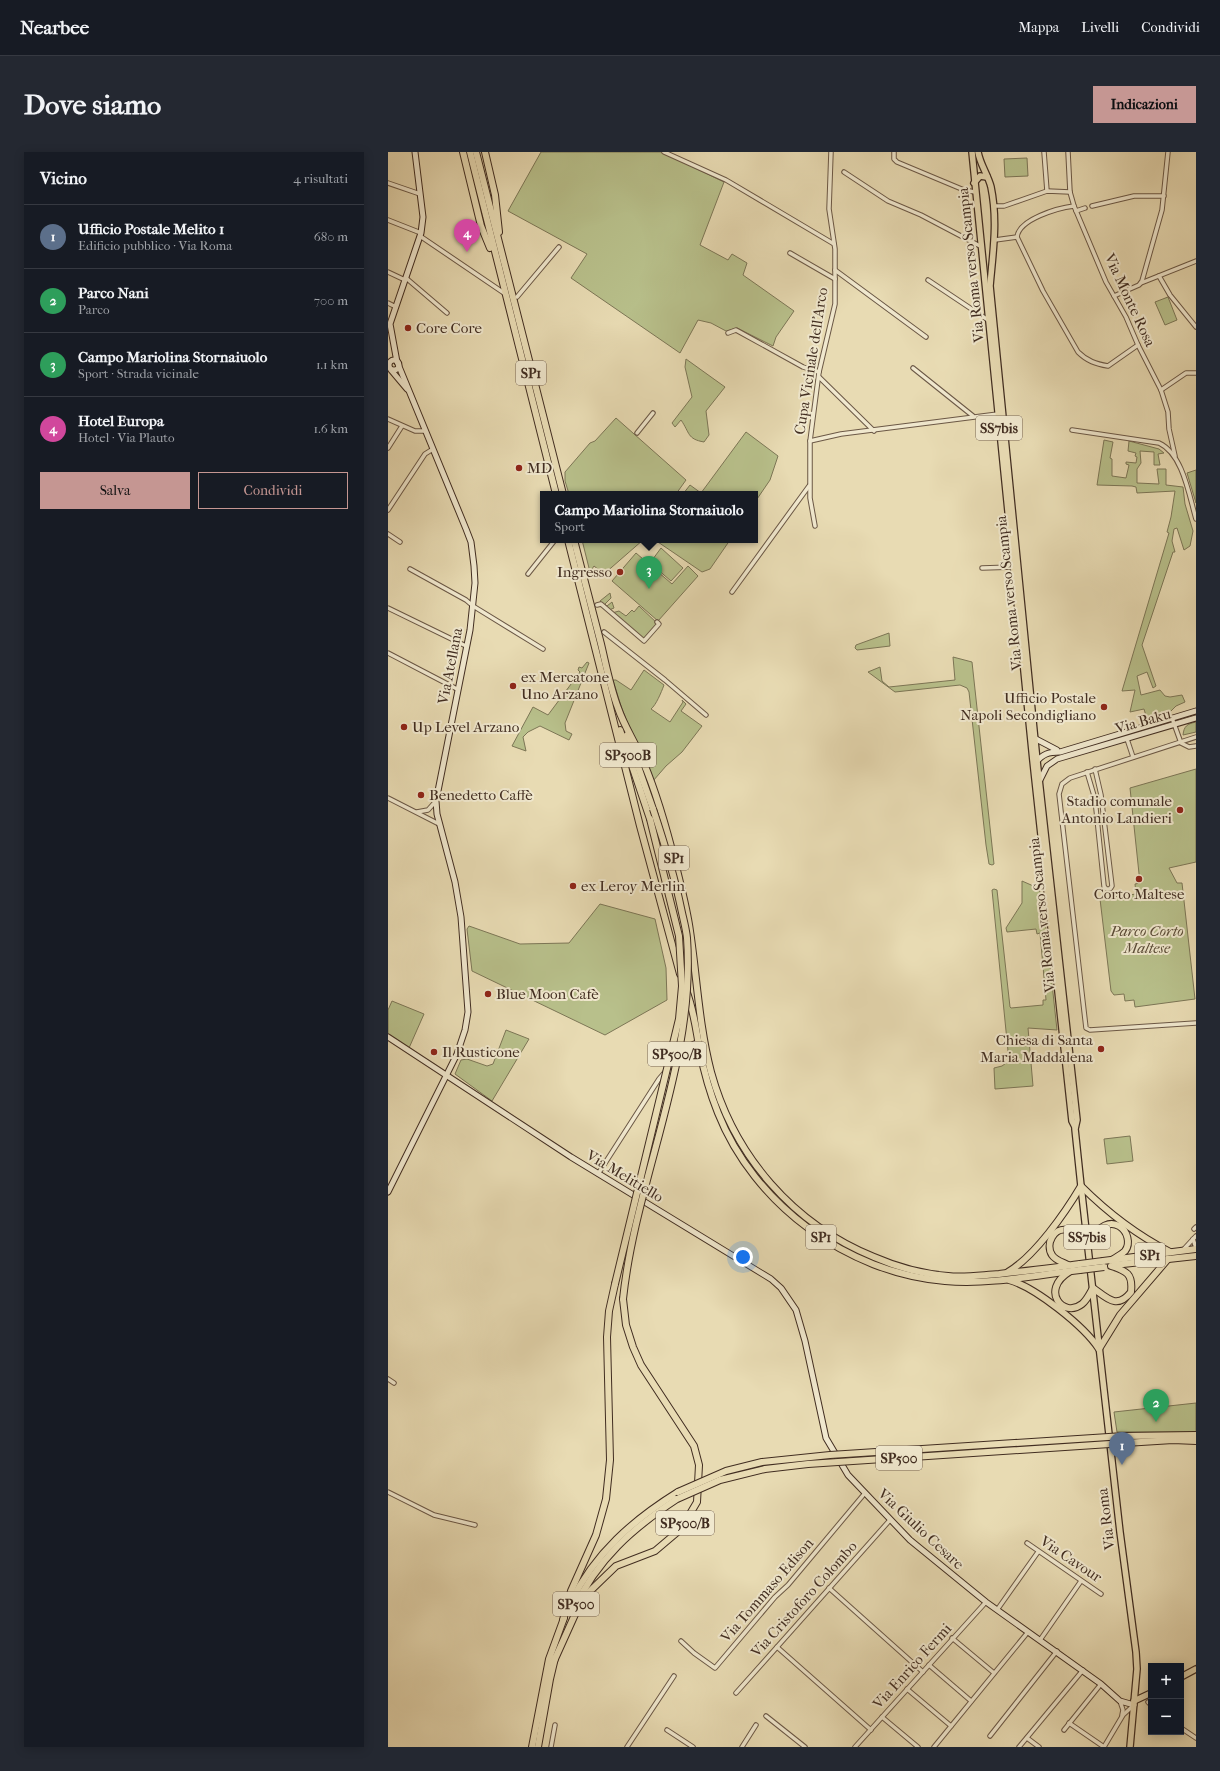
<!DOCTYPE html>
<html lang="it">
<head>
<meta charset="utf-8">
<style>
  :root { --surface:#171b24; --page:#242831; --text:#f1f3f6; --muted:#9ea1a6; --line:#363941; --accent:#c59692 }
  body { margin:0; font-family:"IM FELL French Canon",serif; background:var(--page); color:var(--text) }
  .controls { position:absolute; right:12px; bottom:12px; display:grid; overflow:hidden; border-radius:0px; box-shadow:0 2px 10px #0003 }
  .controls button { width:36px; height:36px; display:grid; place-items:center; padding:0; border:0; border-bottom:1px solid var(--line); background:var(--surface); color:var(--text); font:20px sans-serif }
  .you { position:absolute; left:355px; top:1105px; width:14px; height:14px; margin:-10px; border:3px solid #fff; border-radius:50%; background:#1a73e8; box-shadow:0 0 0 6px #1a73e833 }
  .badge { display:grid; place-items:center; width:26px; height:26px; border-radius:50%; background:var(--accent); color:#fff; font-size:13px; font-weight:700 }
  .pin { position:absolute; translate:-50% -33px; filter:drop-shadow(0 1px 2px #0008) }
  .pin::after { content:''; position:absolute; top:21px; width:14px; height:12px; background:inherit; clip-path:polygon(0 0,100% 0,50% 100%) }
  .popup { position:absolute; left:152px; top:339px; width:218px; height:52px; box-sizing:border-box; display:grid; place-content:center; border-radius:0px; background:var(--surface); filter:drop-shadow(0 1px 3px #0005); font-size:13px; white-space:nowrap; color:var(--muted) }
  .popup b { font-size:15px; color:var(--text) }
  .popup::after { content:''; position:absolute; left:50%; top:100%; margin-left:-8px; border:8px solid transparent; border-top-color:var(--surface) }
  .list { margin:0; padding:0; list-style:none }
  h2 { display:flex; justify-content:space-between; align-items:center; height:52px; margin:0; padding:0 16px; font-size:17px }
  h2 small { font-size:13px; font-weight:400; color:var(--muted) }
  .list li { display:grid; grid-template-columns:26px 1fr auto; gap:12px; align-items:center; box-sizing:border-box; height:64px; padding:0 16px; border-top:1px solid var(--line) }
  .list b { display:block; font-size:15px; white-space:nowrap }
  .list p { margin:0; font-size:13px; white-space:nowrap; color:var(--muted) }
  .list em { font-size:13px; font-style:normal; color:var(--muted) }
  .actions { display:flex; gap:8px; padding:12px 16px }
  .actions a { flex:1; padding:9px 0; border:1px solid var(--accent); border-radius:0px; text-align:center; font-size:14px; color:var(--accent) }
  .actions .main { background:var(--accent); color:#111 }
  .map { position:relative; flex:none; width:808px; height:1595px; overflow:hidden; border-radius:0px }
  header { display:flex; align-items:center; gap:24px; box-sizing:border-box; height:56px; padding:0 20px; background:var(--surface); border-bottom:1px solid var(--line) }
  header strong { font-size:19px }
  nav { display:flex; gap:22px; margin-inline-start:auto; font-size:14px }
  .intro { display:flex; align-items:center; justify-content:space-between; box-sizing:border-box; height:96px; padding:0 24px }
  h1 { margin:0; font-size:28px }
  .button { padding:10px 18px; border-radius:0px; background:var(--accent); color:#111; font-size:14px; font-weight:700 }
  main { display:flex; gap:24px; padding:0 24px }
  aside { flex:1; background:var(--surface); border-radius:0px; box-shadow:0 2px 10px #0003 }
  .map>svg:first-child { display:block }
  .green { fill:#b8c08b; stroke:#7c7656 }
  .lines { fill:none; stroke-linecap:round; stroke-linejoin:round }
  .street-casing { stroke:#6b5846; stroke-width:5.5 }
  .secondary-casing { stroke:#412d21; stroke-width:7 }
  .primary-casing { stroke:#412d21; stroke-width:8 }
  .highway-casing { stroke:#412d21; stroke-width:8 }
  .street { stroke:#f0e8ce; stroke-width:3.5 }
  .secondary { stroke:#f0e8ce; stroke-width:5 }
  .primary { stroke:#e8dbb3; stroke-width:5.5 }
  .highway { stroke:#e8dbb3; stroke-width:6 }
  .highway-bridge-casing { stroke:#412d21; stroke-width:8; stroke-linecap:butt }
  .highway-bridge { stroke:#e8dbb3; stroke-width:6 }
  .poi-dot { fill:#8f2418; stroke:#f0e8ce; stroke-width:1.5 }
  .labels { text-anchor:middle; stroke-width:4; stroke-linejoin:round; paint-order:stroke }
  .shield { fill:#f0e8ce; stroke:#766555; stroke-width:1 }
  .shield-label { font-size:14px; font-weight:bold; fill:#412d21 }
  .street-label { font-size:15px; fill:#412d21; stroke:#f0e8ce }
  .poi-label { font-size:15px; fill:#412d21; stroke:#f0e8ce; text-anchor:start }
  .park-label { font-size:15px; font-style:italic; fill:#594a36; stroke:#f0e8ce }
</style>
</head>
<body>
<header>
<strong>Nearbee</strong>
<nav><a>Mappa</a><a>Livelli</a><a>Condividi</a></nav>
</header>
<div class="intro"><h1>Dove siamo</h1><a class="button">Indicazioni</a></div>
<main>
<aside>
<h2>Vicino<small>4 risultati</small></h2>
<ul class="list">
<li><span class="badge" style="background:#5c6f8a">1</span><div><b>Ufficio Postale Melito 1</b><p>Edificio pubblico · Via Roma</p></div><em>680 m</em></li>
<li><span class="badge" style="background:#2e9e5b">2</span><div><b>Parco Nani</b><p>Parco</p></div><em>700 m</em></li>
<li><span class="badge" style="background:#2e9e5b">3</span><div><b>Campo Mariolina Stornaiuolo</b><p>Sport · Strada vicinale</p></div><em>1.1 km</em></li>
<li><span class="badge" style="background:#d1479c">4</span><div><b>Hotel Europa</b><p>Hotel · Via Plauto</p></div><em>1.6 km</em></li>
</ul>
<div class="actions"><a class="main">Salva</a><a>Condividi</a></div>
</aside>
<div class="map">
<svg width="808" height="1595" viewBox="0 0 808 1595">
  <rect width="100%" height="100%" fill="#e8dbb3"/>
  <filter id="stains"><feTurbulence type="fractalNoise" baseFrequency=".005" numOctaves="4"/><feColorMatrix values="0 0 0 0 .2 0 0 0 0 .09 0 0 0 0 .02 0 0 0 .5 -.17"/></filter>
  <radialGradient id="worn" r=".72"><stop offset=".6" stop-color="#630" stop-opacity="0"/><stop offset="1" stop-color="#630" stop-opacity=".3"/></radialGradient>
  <g class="green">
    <polygon points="153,0 274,0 336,30 312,93 340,108 344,102 359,111 355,123 406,159 388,185 385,194 349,176 338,179 323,171 310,168 292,201 183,126 199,102 120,59"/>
    <polygon points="639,6 640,24 617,25 616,7"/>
    <polygon points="780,145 789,168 777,173 767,150"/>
    <path d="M298 207 337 235 318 259 321 283 316 290C299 287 302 281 293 268L287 275 284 271 304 245 297 215Z"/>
    <polygon points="228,266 298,328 288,342 181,342 177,329 177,320 202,291 207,289"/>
    <polygon points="358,280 390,304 382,328 367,350 367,342 295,342 302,333 313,341"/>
    <polygon points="716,288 725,290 722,306 724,307 724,324 738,326 741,313 738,312 738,310 748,311 749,305 747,304 748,301 740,299 741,289 771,297 776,301 770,302 772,313 766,313 766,300 752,299 753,311 749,317 749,331 771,332 769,317 778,317 778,333 795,335 797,352 805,379 802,394 796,398 789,376 786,377 784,389 787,400 785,400 754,493 768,534 765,536 759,520 749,524 753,543 772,538 777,544 782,545 794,543 797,550 788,554 781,561 759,567 756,557 742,560 747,538 734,539 781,381 779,380 783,365 787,339 749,341 748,335 744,334 709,333"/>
    <polygon points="808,318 808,351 799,321"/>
    <polygon points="194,388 255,388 216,422 206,414 202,420"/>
    <polygon points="267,388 342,388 322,417 314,420"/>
    <polygon points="273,396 295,416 283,429 262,411"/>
    <polygon points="248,401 284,432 300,414 310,424 270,469 224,429"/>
    <polygon points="222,441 223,446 217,452 219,454 224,450 226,456 221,458 213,451 212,449"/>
    <polygon points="251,454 270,472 256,487 224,461 231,459 238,464 244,458 246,460"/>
    <polygon points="501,481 502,494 469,498 467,496 468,493"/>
    <polygon points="565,505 584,510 606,712 604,713 601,712 598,693 581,540 579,536 572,533 507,540 480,520 492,515 494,529 501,535 567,528"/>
    <polygon points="199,510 201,511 177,571 178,579 184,582 181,588 152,574 140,580 135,585 138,599 124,594 145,555 160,563 192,520 190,518 191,515 194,516"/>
    <path d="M256 518 276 533C273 541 268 553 263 557L282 570 295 550 294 548 298 552 293 559 314 574 294 600 278 614 265 629 256 604 243 580 233 554 225 528H228L243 538Z"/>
    <path d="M808 570V580L795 583C796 574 799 572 808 570Z"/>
    <polygon points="808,617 808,710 781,716 789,731 794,731 807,847 747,855 746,848 737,849 736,842 726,843 723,839 712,747 748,742 747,732 752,731 742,636"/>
    <polygon points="634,729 650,736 652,740 656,772 658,776 669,878 640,876 645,934 607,937 606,916 614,914 621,909 604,738 606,737 609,738 622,855 623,856 655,853 655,848 658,848 652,781 649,782 648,777 619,780 618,776 634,751"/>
    <polygon points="212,752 267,767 278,816 279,848 217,883 84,819 79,777 81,774 132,792 181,791"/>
    <polygon points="4,849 36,862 21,896 0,882 0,858"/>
    <polygon points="118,878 141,887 104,949 67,922 73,908 79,907 99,914 105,912"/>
    <polygon points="742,984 745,1009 719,1012 716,987"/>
    <polygon points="808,1251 808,1280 729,1280 726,1260"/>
  </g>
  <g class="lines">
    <defs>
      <g id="street">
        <polyline points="276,0 338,28 446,92"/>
        <polyline points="506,0 506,7 509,10 576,38 587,40"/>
        <polyline points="656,0 659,39"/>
        <polyline points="680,0 682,40 686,54 718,130 738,165 750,193 773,238 780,260 781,277 787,304"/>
        <polyline points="456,20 500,49 533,63 592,94"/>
        <polyline points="0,31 32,42"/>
        <polyline points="605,54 616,54 659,39 682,40"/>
        <polyline points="704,54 746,44 776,44"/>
        <polyline points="688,59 697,56"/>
        <polyline points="0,68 33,81"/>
        <polyline points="32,84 116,141"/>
        <path d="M629 85 655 139 690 200C699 209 708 212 720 214L750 193"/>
        <path d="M629 85C631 67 670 56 686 54"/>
        <polyline points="607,88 629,85"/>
        <polyline points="402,101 447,127"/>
        <polyline points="447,118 538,185"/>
        <polyline points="0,120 17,128"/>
        <polyline points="771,124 782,143 808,175"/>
        <polyline points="18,126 59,161"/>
        <polyline points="540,128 600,168"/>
        <polyline points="753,131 808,109"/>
        <polyline points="726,144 751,133 754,129 774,58 780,0"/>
        <polyline points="129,145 171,95"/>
        <polyline points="0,151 8,155"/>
        <polyline points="340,181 348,178 415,215 431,220"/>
        <polyline points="525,216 585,264"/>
        <polyline points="431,225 486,279"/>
        <polyline points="773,238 798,221 808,221"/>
        <polyline points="0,267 27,279 37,279"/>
        <path d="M684 278 771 291C795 302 801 343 808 367"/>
        <polyline points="249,281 265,261"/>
        <polyline points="422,289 453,282 610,262"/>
        <polyline points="0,296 14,274"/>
        <polyline points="0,358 37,302 45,297"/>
        <polyline points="427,374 422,346 422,289 431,220 447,152 447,97 441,57 443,0"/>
        <polyline points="0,382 12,390"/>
        <polyline points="594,416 626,415"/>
        <polyline points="22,417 78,448 85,454 155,497"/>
        <polyline points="140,422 167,388"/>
        <polyline points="344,440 421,334"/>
        <polyline points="209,453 213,452 256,489 271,472 269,470"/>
        <polyline points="0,456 78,494"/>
        <polyline points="216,480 277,528 318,563"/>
        <polyline points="0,501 69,537"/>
        <polyline points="784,566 793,591 801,595 808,594"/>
        <polyline points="808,585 682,626 674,632 671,642 698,876 702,878 808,871"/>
        <polyline points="739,587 745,605"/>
        <polyline points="699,620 707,647 716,734 718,737 722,737 724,734 713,643 707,617"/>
        <polyline points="0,646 51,672"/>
        <polyline points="29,660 40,658 48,649"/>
        <polyline points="281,916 300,894 311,889"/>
        <polyline points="210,1022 271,927 277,920"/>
        <polyline points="806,1077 808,1075"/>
        <polyline points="805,1087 808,1096"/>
        <polyline points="795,1098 808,1084"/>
        <polyline points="0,1227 6,1231"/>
        <polyline points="0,1340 46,1363 87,1373"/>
        <polyline points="639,1391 713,1442"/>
        <polyline points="441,1436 535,1520"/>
        <polyline points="609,1458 650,1400"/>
        <polyline points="564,1486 606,1521"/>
        <polyline points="652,1488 693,1429"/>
        <polyline points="293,1489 306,1501 327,1516 387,1445 400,1433 477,1341"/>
        <polyline points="389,1495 483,1578"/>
        <polyline points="541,1513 583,1549"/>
        <polyline points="519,1537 563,1574"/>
        <polyline points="348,1541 502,1368"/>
        <polyline points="732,1549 735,1558 734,1563"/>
        <polyline points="760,1550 763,1553"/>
        <polyline points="378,1564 417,1595"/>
        <polyline points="494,1565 530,1595"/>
        <polyline points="681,1571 716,1595 735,1563 746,1553"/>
        <polyline points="793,1576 808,1586"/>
        <polyline points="279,1578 305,1595"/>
        <polyline points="676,1578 713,1532"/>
        <polyline points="602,1584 669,1499"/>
        <polyline points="639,1586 651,1595"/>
        <polyline points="163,1595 167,1573"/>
        <polyline points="239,1595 286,1524"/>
        <polyline points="354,1595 368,1573"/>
        <polyline points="467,1595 598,1450"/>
        <polyline points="546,1595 640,1480"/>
        <polyline points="631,1595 695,1518"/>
      </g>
      <g id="secondary">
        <circle cx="6" cy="213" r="5"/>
        <polyline points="9,210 2,172 33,81 35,65 27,0"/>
        <polyline points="3,218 19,237"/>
        <polyline points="648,587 669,598"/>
        <path d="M647 611C655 602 660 600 672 600L808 559"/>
        <polyline points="652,628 659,614 669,607 808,566"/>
        <polyline points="0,885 183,1005 383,1127 393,1136 408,1158 417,1189 438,1286 460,1323 522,1388 571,1428 598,1450 713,1532 732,1549 746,1553"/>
        <polyline points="0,1040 69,902 77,878 80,860 73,765 67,730 49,662 48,649 82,478 87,431 86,414 83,390 78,377 10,212"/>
      </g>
      <g id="primary">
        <polyline points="584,0 645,609 684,969 687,975"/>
        <path d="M590 0C592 12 600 23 603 35 610 69 605 99 602 134L649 609 689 968 687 977 693 1034 732 1380 748 1500 749 1517 742 1595"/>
        <polyline points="586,31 592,24 599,25"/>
        <polyline points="793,1525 808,1517"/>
        <polyline points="746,1549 763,1541"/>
      </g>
      <g id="highway">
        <polyline points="75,0 93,74 102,96"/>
        <polyline points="82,0 168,342"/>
        <polyline points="88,0 175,342"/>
        <polyline points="97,0 107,43 111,80"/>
        <polyline points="180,388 252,674 292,822"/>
        <path d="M186 388C195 423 204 457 213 492 218 513 222 535 230 556 236 574 247 590 254 607 269 641 279 678 288 714 293 735 299 757 302 779 309 826 311 874 323 920 346 1004 405 1072 486 1105 509 1115 534 1122 560 1124 576 1126 594 1123 611 1122 638 1119 665 1116 692 1112"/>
        <polyline points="232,578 262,667"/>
        <polyline points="239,583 265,657"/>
        <path d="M298 838C306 858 308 878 312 899 316 920 322 941 330 961 366 1052 459 1121 557 1129 602 1133 648 1123 692 1118"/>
        <polyline points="715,1109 808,1097"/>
        <path d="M680 1113C674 1110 667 1108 664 1103 657 1092 666 1075 679 1078 688 1079 694 1086 700 1092 722 1051 749 1083 737 1099 733 1103 728 1105 724 1108"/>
        <polyline points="726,1113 808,1104"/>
        <path d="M620 1120C647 1104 677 1061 693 1034 719 1060 749 1083 782 1100"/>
        <path d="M681 1120C652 1138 675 1167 694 1152 699 1148 702 1141 705 1136 719 1146 729 1158 743 1140 745 1122 739 1119 723 1114"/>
        <path d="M621 1128C647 1135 696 1174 711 1197L732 1163 780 1107"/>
        <polyline points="736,1284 808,1283"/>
        <polyline points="737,1291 785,1288 808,1289"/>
        <path d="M183 1450C207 1401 245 1368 290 1340"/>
        <path d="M186 1457C209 1407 245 1376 289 1347"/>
        <polyline points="175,1468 183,1439 208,1383 218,1347 222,1308 219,1185 221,1159 227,1132"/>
        <polyline points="166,1509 189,1458 199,1442 228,1414 267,1399 293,1377 309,1350 311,1313 306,1294 253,1213 245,1195 238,1173 235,1147"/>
        <polyline points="144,1595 161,1507 176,1466"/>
        <polyline points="150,1595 162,1527 167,1506"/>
      </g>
    </defs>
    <use href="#street" class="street-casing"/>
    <use href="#secondary" class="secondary-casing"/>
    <use href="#primary" class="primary-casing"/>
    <use href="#highway" class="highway-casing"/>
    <use href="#street" class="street"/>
    <use href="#secondary" class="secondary"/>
    <use href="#primary" class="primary"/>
    <use href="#highway" class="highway"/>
    <defs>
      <g id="highway-bridge">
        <polyline points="692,1112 715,1109"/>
        <polyline points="692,1118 716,1115"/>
        <polyline points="227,1132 291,867 294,834 291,784 262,667"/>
        <path d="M235 1147C248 1025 308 909 299 786 298 776 295 766 293 756 286 722 276 690 265 657"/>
        <polyline points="290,1340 338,1319 374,1310 442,1303 736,1284"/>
        <polyline points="289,1347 332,1328 377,1317 420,1312 737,1291"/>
      </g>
    </defs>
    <use href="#highway-bridge" class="highway-bridge-casing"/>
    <use href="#highway-bridge" class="highway-bridge"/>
  </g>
  <g class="poi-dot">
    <circle cx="20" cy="176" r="4"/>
    <circle cx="131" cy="316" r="4"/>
    <circle cx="232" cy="420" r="4"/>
    <circle cx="125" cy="534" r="4"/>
    <circle cx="716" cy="555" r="4"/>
    <circle cx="16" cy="575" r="4"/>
    <circle cx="33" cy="643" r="4"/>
    <circle cx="792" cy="658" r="4"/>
    <circle cx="751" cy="727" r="4"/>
    <circle cx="185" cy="734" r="4"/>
    <circle cx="100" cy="842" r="4"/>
    <circle cx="713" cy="897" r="4"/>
    <circle cx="46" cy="900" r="4"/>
  </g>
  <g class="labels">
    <g class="shield">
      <rect x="128" y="209" width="30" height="24" rx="3"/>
      <rect x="588" y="264" width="46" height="24" rx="3"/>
      <rect x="212" y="591" width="56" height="24" rx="3"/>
      <rect x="271" y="694" width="30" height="24" rx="3"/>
      <rect x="260" y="890" width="58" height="24" rx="3"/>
      <rect x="418" y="1073" width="30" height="24" rx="3"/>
      <rect x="676" y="1073" width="46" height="24" rx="3"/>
      <rect x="747" y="1091" width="30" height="24" rx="3"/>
      <rect x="488" y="1294" width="46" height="24" rx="3"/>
      <rect x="268" y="1359" width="58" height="24" rx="3"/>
      <rect x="165" y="1440" width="46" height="24" rx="3"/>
    </g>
    <g class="shield-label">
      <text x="143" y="226">SP1</text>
      <text x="611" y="281">SS7bis</text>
      <text x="240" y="608">SP500B</text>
      <text x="286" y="711">SP1</text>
      <text x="289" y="907">SP500/B</text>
      <text x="433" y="1090">SP1</text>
      <text x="699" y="1090">SS7bis</text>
      <text x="762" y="1108">SP1</text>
      <text x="511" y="1311">SP500</text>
      <text x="297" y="1376">SP500/B</text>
      <text x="188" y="1457">SP500</text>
    </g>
    <g class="street-label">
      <text transform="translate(583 113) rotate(-96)" y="5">Via Roma verso Scampia</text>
      <text transform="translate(742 148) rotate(65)" y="5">Via Monte Rosa</text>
      <text transform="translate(423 209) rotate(-81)" y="5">Cupa Vicinale dell'Arco</text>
      <text transform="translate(621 441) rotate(-96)" y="5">Via Roma verso Scampia</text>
      <text transform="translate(62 514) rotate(-79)" y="5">Via Atellana</text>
      <text transform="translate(755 569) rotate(-16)" y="5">Via Baku</text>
      <text transform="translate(654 763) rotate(-96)" y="5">Via Roma verso Scampia</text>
      <text transform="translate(237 1024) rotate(31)" y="5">Via Melitiello</text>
      <text transform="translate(718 1367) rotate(-97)" y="5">Via Roma</text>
      <text transform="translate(533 1377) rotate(43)" y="5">Via Giulio Cesare</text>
      <text transform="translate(683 1407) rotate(34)" y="5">Via Cavour</text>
      <text transform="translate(379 1438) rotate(-49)" y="5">Via Tommaso Edison</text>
      <text transform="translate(416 1447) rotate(-48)" y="5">Via Cristoforo Colombo</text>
      <text transform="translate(524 1514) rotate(-48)" y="5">Via Enrico Fermi</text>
    </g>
    <g class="poi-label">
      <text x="28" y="181">Core Core</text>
      <text x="139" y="321">MD</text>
      <text x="224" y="425" text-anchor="end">Ingresso</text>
      <text x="133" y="530">ex Mercatone<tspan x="133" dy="17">Uno Arzano</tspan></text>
      <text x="708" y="551" text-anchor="end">Ufficio Postale<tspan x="708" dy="17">Napoli Secondigliano</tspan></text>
      <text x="24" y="580">Up Level Arzano</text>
      <text x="41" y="648">Benedetto Caffè</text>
      <text x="784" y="654" text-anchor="end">Stadio comunale<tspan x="784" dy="17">Antonio Landieri</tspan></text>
      <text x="193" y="739">ex Leroy Merlin</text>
      <text x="751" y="747" text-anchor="middle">Corto Maltese</text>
      <text x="108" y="847">Blue Moon Cafè</text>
      <text x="705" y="893" text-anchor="end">Chiesa di Santa<tspan x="705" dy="17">Maria Maddalena</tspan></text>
      <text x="54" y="905">Il Rusticone</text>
    </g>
    <g class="park-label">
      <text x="759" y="784">Parco Corto<tspan x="759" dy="17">Maltese</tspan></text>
    </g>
  </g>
  <rect width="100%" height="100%" filter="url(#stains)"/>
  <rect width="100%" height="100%" fill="url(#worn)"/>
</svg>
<div class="controls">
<button>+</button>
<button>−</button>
</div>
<div class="you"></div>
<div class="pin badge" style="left:734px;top:1313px;background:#5c6f8a">1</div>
<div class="pin badge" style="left:768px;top:1270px;background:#2e9e5b">2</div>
<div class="pin badge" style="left:261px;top:437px;background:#2e9e5b">3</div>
<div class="popup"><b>Campo Mariolina Stornaiuolo</b>Sport</div>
<div class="pin badge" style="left:79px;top:100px;background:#d1479c">4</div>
</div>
</main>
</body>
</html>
